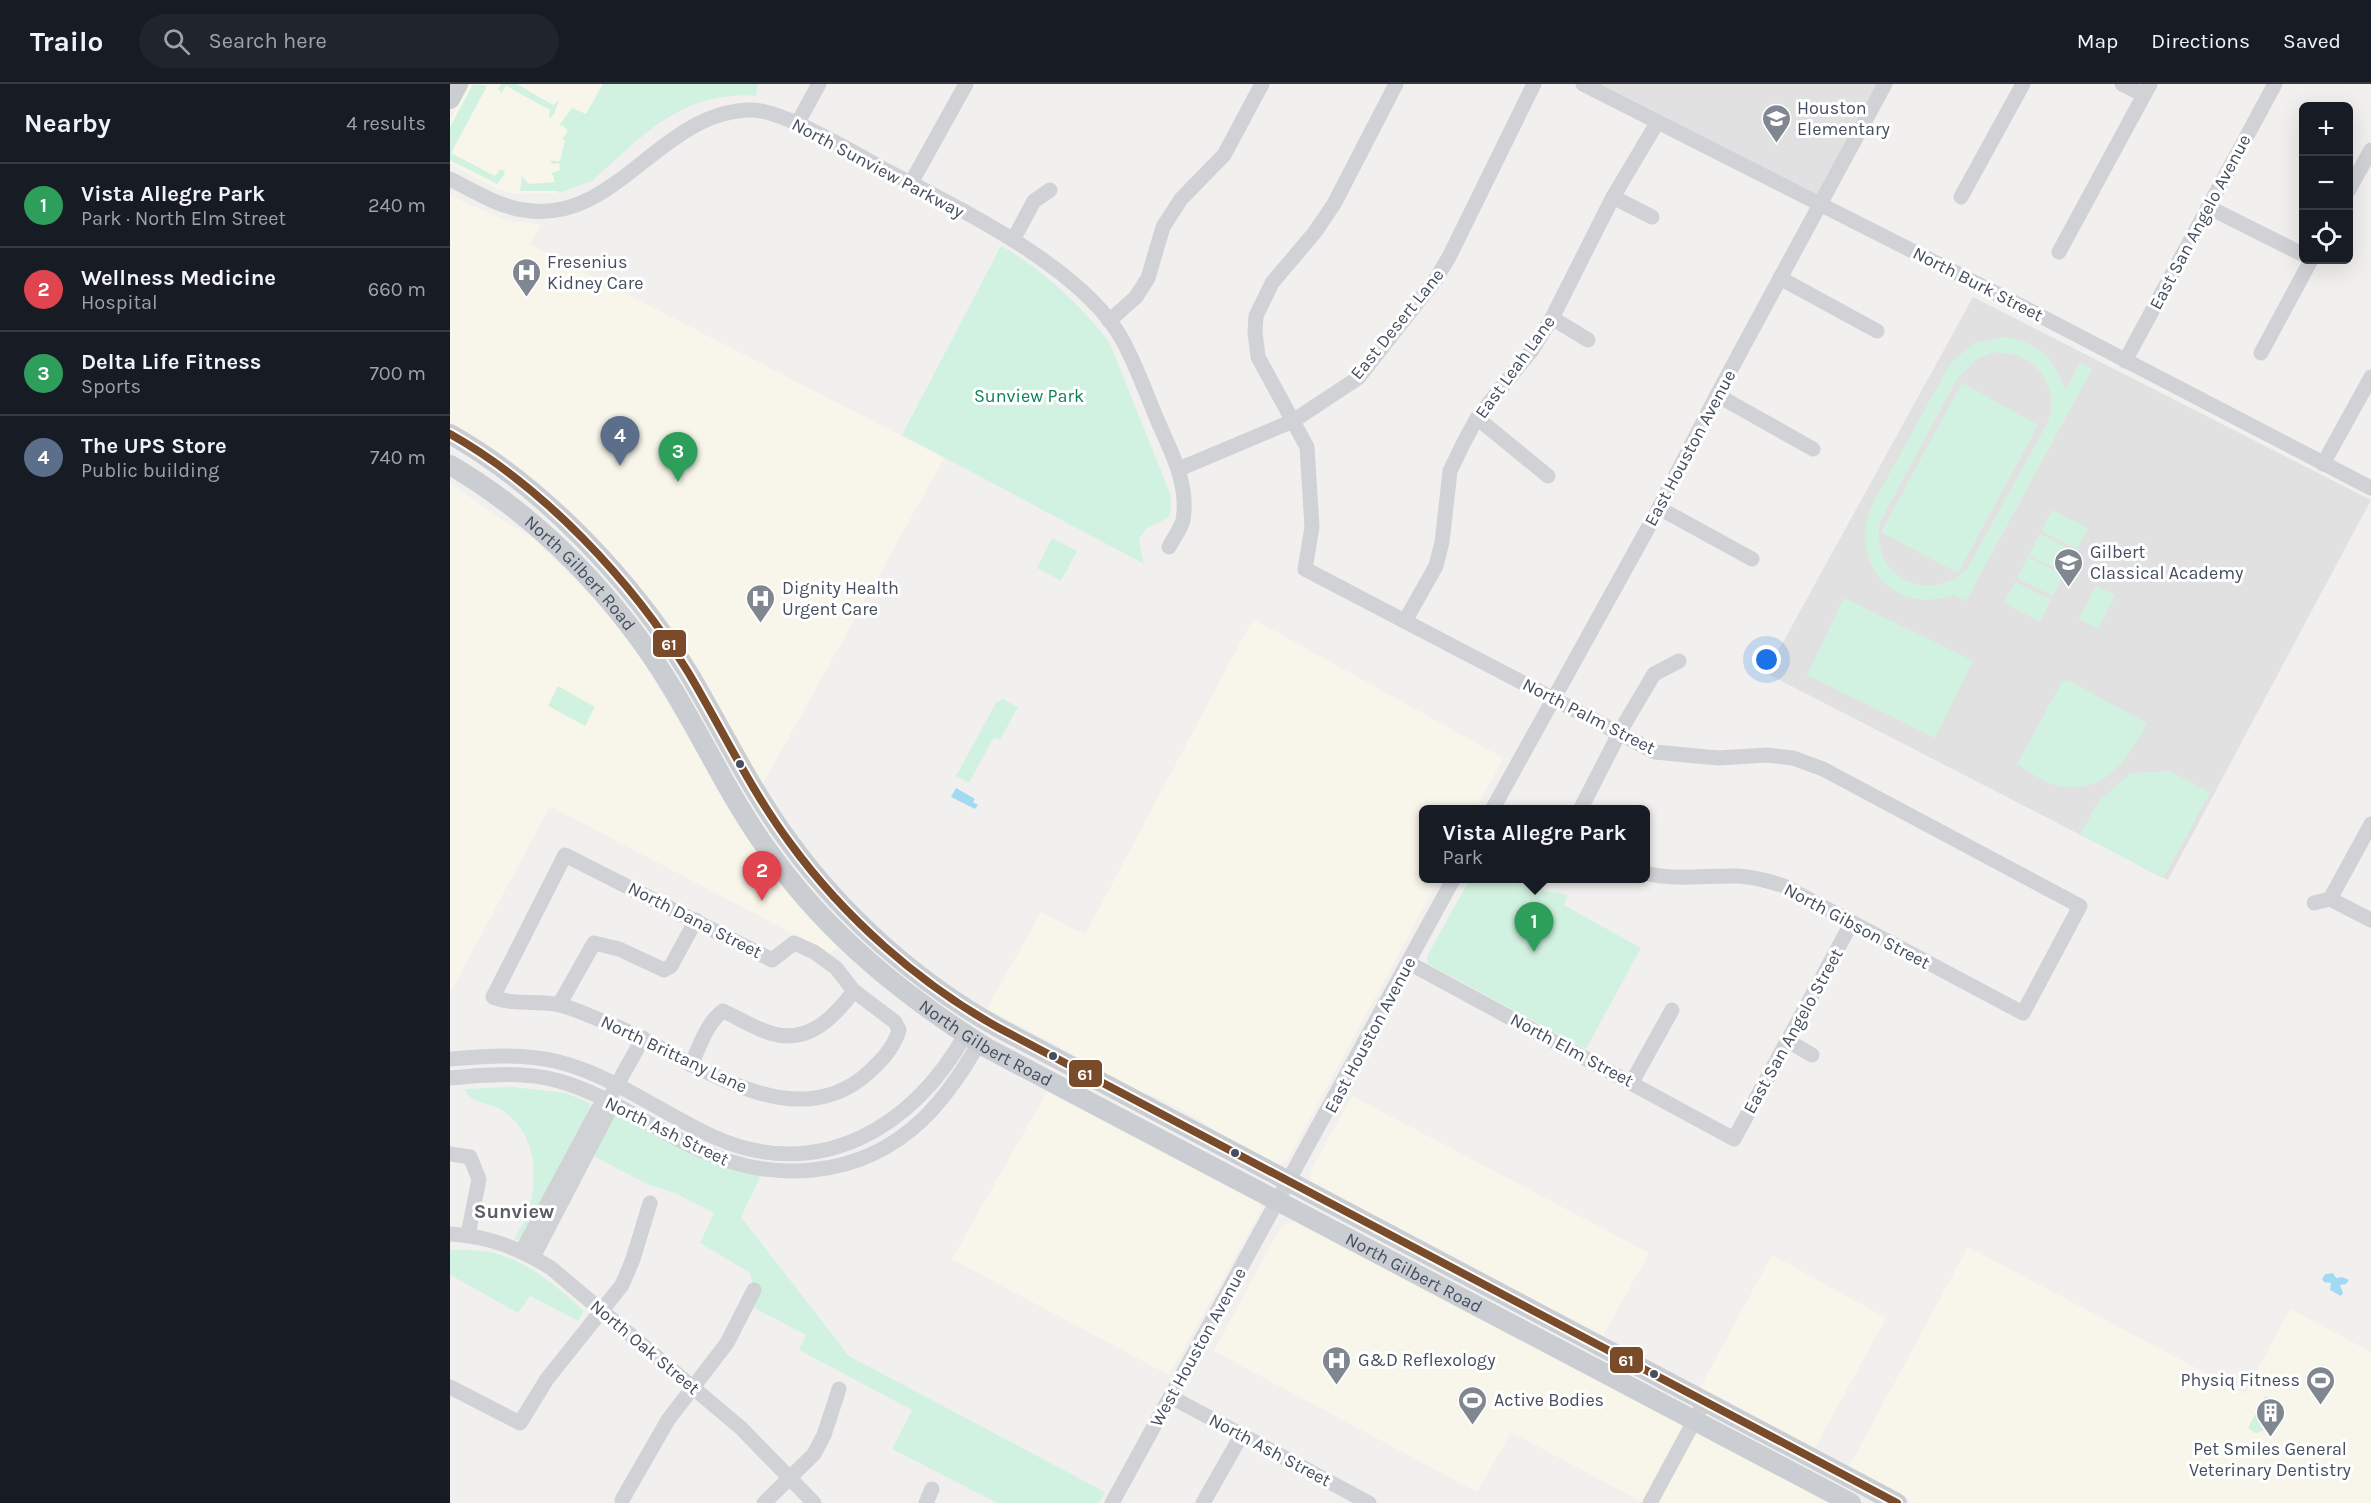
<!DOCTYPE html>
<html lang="en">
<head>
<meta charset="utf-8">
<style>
  :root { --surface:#171b24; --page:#20242c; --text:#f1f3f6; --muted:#9ea1a6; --line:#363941; --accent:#d93025 }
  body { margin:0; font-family:Karla,sans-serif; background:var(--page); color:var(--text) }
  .controls { position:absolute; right:18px; top:18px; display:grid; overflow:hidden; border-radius:9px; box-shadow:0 6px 24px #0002 }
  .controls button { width:54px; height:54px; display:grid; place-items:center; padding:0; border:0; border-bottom:2px solid var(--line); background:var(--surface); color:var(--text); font:30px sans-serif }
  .you { position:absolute; left:1317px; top:576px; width:21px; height:21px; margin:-15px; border:4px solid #fff; border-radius:50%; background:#1a73e8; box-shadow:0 0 0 9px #1a73e833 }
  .badge { display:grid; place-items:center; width:39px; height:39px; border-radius:50%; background:var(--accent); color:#fff; font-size:20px; font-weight:700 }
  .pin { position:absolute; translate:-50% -50px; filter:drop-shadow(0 2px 3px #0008) }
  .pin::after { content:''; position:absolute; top:32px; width:21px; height:18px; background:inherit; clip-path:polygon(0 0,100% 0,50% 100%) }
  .popup { position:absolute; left:969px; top:721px; width:231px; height:78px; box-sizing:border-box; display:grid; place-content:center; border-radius:9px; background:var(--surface); filter:drop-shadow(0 2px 4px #0005); font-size:20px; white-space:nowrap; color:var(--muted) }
  .popup b { font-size:22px; color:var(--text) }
  .popup::after { content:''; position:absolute; left:50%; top:100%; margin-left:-12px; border:12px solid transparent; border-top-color:var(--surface) }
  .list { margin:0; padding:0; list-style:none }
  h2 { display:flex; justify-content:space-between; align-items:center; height:78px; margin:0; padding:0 24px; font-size:26px }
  h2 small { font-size:20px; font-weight:400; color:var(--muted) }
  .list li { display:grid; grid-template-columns:39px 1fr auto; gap:18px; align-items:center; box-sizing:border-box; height:84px; padding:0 24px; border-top:2px solid var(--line) }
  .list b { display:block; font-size:22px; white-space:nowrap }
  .list p { margin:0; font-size:20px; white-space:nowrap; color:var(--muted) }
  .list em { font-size:20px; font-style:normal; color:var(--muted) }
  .icon { flex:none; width:33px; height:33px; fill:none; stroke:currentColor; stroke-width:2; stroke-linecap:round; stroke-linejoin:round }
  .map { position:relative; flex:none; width:1921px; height:1419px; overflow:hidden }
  header { display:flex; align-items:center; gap:36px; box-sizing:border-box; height:84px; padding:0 30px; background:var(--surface); border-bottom:2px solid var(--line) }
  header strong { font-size:28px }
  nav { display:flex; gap:33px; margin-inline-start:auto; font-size:21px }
  .search { width:420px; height:54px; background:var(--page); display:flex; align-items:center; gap:15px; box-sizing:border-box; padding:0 21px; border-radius:33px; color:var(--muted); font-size:22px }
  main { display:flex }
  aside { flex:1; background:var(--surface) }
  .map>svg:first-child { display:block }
  .commercial { fill:#f8f6ea }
  .education { fill:#e2e1e2 }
  .green { fill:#d2f2e1; fill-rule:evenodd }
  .water { fill:#a2daf4 }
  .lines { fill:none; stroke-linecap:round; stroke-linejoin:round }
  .minor { stroke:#d1d2d6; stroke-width:15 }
  .major { stroke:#cacdd1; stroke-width:20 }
  .bus-1-casing { stroke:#fff; stroke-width:12 }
  .bus-1 { stroke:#7a4b2a; stroke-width:8 }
  .bus-dot { fill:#454f5f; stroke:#fff; stroke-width:2 }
  .labels { text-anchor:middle; stroke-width:6; stroke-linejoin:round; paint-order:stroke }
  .poi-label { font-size:18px; fill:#454f5f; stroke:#fff; text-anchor:start }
  .street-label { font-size:18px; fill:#454f5f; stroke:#fff }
  .park-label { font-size:18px; fill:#0c8355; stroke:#fff }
  .neighbourhood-label { font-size:20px; font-weight:bold; fill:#5a5e65; stroke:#fff }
  .line-badge { stroke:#fff; stroke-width:2 }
  .badge-label { font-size:16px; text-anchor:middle; font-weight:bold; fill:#fff }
</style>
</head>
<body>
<header>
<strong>Trailo</strong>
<div class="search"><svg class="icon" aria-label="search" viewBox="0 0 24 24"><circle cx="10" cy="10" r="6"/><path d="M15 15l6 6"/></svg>Search here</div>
<nav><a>Map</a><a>Directions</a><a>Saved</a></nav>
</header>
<main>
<aside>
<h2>Nearby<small>4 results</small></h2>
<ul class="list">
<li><span class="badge" style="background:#2e9e5b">1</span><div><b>Vista Allegre Park</b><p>Park · North Elm Street</p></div><em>240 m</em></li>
<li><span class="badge" style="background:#e0444e">2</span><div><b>Wellness Medicine</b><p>Hospital</p></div><em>660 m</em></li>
<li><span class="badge" style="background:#2e9e5b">3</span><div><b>Delta Life Fitness</b><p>Sports</p></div><em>700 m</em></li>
<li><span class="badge" style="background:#5c6f8a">4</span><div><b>The UPS Store</b><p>Public building</p></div><em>740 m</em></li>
</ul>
</aside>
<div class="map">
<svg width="1921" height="1419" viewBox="0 0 1921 1419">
  <rect width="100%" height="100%" fill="#f1f0ef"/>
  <g class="commercial">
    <polygon points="20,0 153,0 136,31 115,56 110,77 102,76 109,78 110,86 106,97 109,109 64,110 42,103 0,80 0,36"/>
    <polygon points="0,112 58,137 91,140 80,160 494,374 311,703 239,573 201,517 158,466 105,415 0,342"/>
    <polygon points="0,399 52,436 81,452 151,522 191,573 297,753 352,825 388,863 380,869 100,722 0,909"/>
    <polygon points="803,535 1053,674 1026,725 973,726 973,794 989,795 838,1075 830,1081 783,1059 747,1034 711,1015 686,1007 652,990 611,963 537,925 591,828 635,851"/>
    <polygon points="597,1008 809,1119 811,1124 807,1134 719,1291 502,1175"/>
    <polygon points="902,1012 1199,1169 1152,1253 866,1102 861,1097 860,1088"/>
    <polygon points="846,1137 1103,1271 1378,1419 1194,1419 1061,1348 1027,1408 764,1267 829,1146 834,1140"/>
    <polygon points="1518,1163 1795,1310 1840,1225 1921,1268 1921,1419 1464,1419 1399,1383"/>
    <polygon points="1322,1171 1436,1234 1364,1365 1250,1304"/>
  </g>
  <g class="education">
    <polygon points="1133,0 1435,0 1370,120"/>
    <polygon points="1523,213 1921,416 1718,796 1316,589"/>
  </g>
  <g class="green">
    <polygon points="23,0 37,2 1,69 45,92 50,85 53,86 55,90 47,100 0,76 0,43"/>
    <polygon points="51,0 67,0 103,21 109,16 104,30 99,35 100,26 56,2 51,9 48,5"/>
    <path d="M153 0H308L306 12C231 7 194 51 142 97L109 109 108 107H70L72 92 79 100 105 98 102 89 110 86 109 79 102 80 100 77H110L115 56 112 55 118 47 113 41 109 42 122 24 136 30Z"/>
    <path d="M551 162C587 181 637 226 660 260L720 409 721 427 718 434 697 444 689 455 694 480 452 351Z"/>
    <path d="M1555 253C1587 258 1606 276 1615 306L1630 279 1642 285 1516 517 1504 511C1446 531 1400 483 1420 425L1501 278 1525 259ZM1541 269C1582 264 1611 299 1598 338L1517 485C1477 523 1420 492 1430 438L1507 295 1525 276Z"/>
    <polygon points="1512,299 1588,341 1508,489 1431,448"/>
    <polygon points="1602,426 1638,444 1627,465 1592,447"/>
    <polygon points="1590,450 1626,468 1615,489 1579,471"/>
    <polygon points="602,454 627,467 611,497 587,484"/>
    <polygon points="1578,473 1614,491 1603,512 1567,494"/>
    <polygon points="1565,498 1601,516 1590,537 1554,519"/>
    <polygon points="1646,502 1665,511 1648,545 1629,535"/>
    <polygon points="1394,514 1523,577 1485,654 1357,591"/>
    <path d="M1617 596 1697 639C1677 675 1657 710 1609 702 1596 700 1579 687 1567 680L1612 598Z"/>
    <polygon points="108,602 145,623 135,642 98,622"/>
    <polygon points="552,615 568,623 550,656 544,653 519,699 506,692 547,617 550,618"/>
    <polygon points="1719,687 1760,709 1715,791 1710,793 1630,750 1650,716 1681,689"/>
    <polygon points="1020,795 1063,795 1080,804 1090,801 1095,808 1112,809 1118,812 1114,821 1191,864 1136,965 978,880 977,872"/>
    <path d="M63 1003 116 1009 139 1019 140 1024 73 1153 68 1156 64 1155C69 1146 76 1136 79 1126 89 1090 85 1048 52 1026 39 1018 20 1020 14 1005Z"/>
    <path d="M168 1030C214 1053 260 1084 311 1091L291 1133 399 1272 655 1408 649 1419H547L442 1365 462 1326 349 1266 356 1251 297 1220 304 1206 300 1189 250 1159 264 1129 225 1109 197 1100 141 1071 163 1031Z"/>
    <path d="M0 1166C12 1166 26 1166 38 1168 74 1174 108 1203 134 1227L128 1237 80 1212 68 1229 0 1191Z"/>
    <polygon points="1815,1312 1820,1314 1824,1328 1828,1327 1832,1340 1806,1349 1798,1344"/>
  </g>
  <g class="water">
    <polygon points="506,704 525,715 523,718 528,721 525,725 501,713"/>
    <polygon points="1883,1189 1886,1194 1892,1193 1899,1196 1896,1200 1890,1201 1893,1209 1891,1212 1880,1206 1881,1199 1874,1198 1872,1195 1875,1190"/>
  </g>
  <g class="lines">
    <g class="minor">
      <path d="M946 0 884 120 865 148 822 199 806 232 805 248 808 273 857 363 862 443 855 485 1205 668 1268 674 1317 671 1343 674 1373 685 1630 822 1573 929 1334 802C1319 797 1304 793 1288 792 1256 791 1226 797 1195 789"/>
      <polyline points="1133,0 1577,225 1921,404"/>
      <polyline points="1672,0 1694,11"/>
      <polyline points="347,40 369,0"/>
      <path d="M0 95C24 107 47 122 74 126 166 142 210 26 302 26 331 26 402 67 430 83 503 122 633 182 673 257 687 283 697 312 709 340 722 369 739 402 733 436 731 445 723 455 719 463"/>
      <polyline points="461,99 516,0"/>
      <polyline points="1898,107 1921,66"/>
      <polyline points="1163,113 1202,133"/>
      <polyline points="1511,113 1573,0"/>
      <polyline points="1758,123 1854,171"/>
      <polyline points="563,156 584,117 600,106"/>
      <polyline points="1609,168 1700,0"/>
      <polyline points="1330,194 1427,247"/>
      <polyline points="1102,234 1138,256"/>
      <polyline points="659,237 686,213 698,194 713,143 731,115 774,71 812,0"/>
      <polyline points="1811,269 1861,176"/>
      <polyline points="1675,277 1825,0"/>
      <polyline points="1267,311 1363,365"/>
      <polyline points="1027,334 1098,392"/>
      <polyline points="1873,380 1921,293"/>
      <polyline points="729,385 843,337 908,294 986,195 999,173 1084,0"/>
      <polyline points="1209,424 1302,475"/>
      <polyline points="955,537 986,482 992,458 1000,387 1013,360 1027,334 1082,266 1102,234 1163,113 1207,39"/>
      <polyline points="1042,726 1209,424 1267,311 1435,0"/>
      <polyline points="1130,726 1172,644 1204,590 1229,577"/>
      <path d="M115 771 322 876 344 859 364 868 386 884 404 907 445 938 449 946C444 964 431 977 418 989 339 1060 233 967 158 939 142 933 126 925 110 921 88 916 64 922 43 913Z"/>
      <polyline points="1880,815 1921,740"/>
      <polyline points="1880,815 1921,836"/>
      <polyline points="1864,819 1880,815"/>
      <polyline points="959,879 1284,1055 1401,840"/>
      <polyline points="109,921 144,859 169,865 214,886 221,882 246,836"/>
      <polyline points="1338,957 1362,971"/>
      <path d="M0 975C36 972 73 969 109 978 164 992 213 1030 264 1053 369 1100 464 1043 515 951"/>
      <path d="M241 981C249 964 257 938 273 927 289 934 304 944 320 949 358 961 383 934 404 907"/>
      <path d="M0 994C36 991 73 987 109 997 159 1011 201 1044 248 1065 322 1100 410 1095 472 1036 496 1013 513 987 529 959"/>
      <polyline points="1182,998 1222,926"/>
      <polyline points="0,1070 20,1073 29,1095 18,1151"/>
      <path d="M0 1150C38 1152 69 1164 101 1184L291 1344 364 1419"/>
      <polyline points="72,1167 148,1025 158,1017 193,954"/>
      <polyline points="83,1173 158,1029 158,1017"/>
      <polyline points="0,1303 70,1339 97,1295 172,1201 183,1175 200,1119"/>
      <polyline points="721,1313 919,1419"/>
      <polyline points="172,1416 218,1336 277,1259 304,1206"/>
      <polyline points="314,1419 364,1370 374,1351 389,1305"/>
      <polyline points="476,1419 482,1405"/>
      <polyline points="662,1419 1004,794"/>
      <polyline points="753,1419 791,1352"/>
      <polyline points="1200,1419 1249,1328"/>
    </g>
    <g class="major">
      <polyline points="0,15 8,0"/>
      <path d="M0 350C94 403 182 497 238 588 272 645 300 705 340 759 394 833 468 899 549 944L1447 1419"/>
      <path id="s1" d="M0 381C91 434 168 515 222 604 256 660 283 720 322 772 380 852 454 912 537 964L1401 1419"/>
    </g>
    <defs>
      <path id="bus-1" d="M0 350C94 403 182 497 238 588 272 645 300 705 340 759 394 833 468 899 549 944L1447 1419"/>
    </defs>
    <use href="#bus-1" class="bus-1-casing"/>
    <use href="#bus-1" class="bus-1"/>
  </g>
  <defs>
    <symbol id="school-pin" viewBox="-11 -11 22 30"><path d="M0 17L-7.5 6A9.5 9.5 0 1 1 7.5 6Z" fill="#818791" stroke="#fff"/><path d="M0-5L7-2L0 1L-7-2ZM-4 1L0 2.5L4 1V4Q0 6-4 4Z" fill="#fff"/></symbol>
    <symbol id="hospital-pin" viewBox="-11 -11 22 30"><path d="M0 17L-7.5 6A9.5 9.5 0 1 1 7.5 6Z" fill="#818791" stroke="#fff"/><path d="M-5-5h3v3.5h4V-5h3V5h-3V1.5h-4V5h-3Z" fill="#fff"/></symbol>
    <symbol id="stadium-pin" viewBox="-11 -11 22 30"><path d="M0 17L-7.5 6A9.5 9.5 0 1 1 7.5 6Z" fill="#818791" stroke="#fff"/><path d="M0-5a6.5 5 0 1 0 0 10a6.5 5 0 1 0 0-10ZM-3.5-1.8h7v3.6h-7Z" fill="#fff"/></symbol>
    <symbol id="building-pin" viewBox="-11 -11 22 30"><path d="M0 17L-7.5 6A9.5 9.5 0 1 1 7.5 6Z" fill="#818791" stroke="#fff"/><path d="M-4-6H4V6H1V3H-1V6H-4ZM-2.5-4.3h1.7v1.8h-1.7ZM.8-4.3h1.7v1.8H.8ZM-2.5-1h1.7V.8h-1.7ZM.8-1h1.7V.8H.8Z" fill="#fff"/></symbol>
  </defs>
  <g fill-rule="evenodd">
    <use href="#school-pin" x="1310" y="18" width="33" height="45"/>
    <use href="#hospital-pin" x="60" y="172" width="33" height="45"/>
    <use href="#school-pin" x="1602" y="462" width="33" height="45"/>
    <use href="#hospital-pin" x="294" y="498" width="33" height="45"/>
    <use href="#hospital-pin" x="870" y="1260" width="33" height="45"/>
    <use href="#stadium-pin" x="1854" y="1280" width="33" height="45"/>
    <use href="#stadium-pin" x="1006" y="1300" width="33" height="45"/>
    <use href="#building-pin" x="1804" y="1312" width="33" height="45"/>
  </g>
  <g class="bus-dot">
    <circle cx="290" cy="680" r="5"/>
    <circle cx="603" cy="972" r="5"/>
    <circle cx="785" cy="1069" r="5"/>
    <circle cx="1204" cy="1290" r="5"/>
  </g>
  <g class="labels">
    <g class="poi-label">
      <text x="1347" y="30">Houston<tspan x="1347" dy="21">Elementary</tspan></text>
      <text x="97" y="184">Fresenius<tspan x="97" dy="21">Kidney Care</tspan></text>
      <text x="1640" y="474">Gilbert<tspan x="1640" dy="21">Classical Academy</tspan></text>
      <text x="332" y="510">Dignity Health<tspan x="332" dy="21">Urgent Care</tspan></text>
      <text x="908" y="1282">G&amp;D Reflexology</text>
      <text x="1850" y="1302" text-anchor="end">Physiq Fitness</text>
      <text x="1044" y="1322">Active Bodies</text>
      <text x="1820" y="1371" text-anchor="middle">Pet Smiles General<tspan x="1820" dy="21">Veterinary Dentistry</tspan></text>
    </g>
    <g class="street-label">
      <text transform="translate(428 84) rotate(28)" y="6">North Sunview Parkway</text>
      <text transform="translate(1750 138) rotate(-62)" y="6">East San Angelo Avenue</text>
      <text transform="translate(1528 200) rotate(27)" y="6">North Burk Street</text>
      <text transform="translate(947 240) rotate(-51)" y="6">East Desert Lane</text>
      <text transform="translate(1065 283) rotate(-54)" y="6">East Leah Lane</text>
      <text transform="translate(1240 364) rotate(-62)" y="6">East Houston Avenue</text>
      <text dy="6" stroke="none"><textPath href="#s1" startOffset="170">North Gilbert Road</textPath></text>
      <text transform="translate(1139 632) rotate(27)" y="6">North Palm Street</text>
      <text transform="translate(245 836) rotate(27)" y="6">North Dana Street</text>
      <text transform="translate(1407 842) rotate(28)" y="6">North Gibson Street</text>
      <text transform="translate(1343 947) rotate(-61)" y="6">East San Angelo Street</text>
      <text transform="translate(920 951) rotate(-62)" y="6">East Houston Avenue</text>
      <text dy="6" stroke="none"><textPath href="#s1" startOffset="800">North Gilbert Road</textPath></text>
      <text transform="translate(1122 966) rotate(28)" y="6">North Elm Street</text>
      <text transform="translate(224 970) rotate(25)" y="6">North Brittany Lane</text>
      <text transform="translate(217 1047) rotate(26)" y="6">North Ash Street</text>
      <text dy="6" stroke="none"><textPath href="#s1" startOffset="1286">North Gilbert Road</textPath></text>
      <text transform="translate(195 1263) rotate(40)" y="6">North Oak Street</text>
      <text transform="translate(748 1263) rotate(-61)" y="6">West Houston Avenue</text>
      <text transform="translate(820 1366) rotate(28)" y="6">North Ash Street</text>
    </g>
    <g class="park-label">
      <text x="579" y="318">Sunview Park</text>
    </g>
    <g class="neighbourhood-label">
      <text x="64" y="1134">Sunview</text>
    </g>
  </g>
  <g class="line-badge">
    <rect x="202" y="545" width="35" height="29" rx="6" fill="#7a4b2a"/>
    <rect x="618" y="975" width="35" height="29" rx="6" fill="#7a4b2a"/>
    <rect x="1159" y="1262" width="35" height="28" rx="6" fill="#7a4b2a"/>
  </g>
  <g class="badge-label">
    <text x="219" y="566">61</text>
    <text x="635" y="996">61</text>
    <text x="1176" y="1282">61</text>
  </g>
</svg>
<div class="controls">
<button>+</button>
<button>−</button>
<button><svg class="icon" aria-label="locate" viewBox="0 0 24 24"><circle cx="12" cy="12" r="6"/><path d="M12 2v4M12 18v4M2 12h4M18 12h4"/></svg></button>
</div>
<div class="you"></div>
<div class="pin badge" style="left:1084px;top:868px;background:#2e9e5b">1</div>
<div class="popup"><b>Vista Allegre Park</b>Park</div>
<div class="pin badge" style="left:312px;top:817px;background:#e0444e">2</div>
<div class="pin badge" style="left:228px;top:398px;background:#2e9e5b">3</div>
<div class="pin badge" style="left:170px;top:382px;background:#5c6f8a">4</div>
</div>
</main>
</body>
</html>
